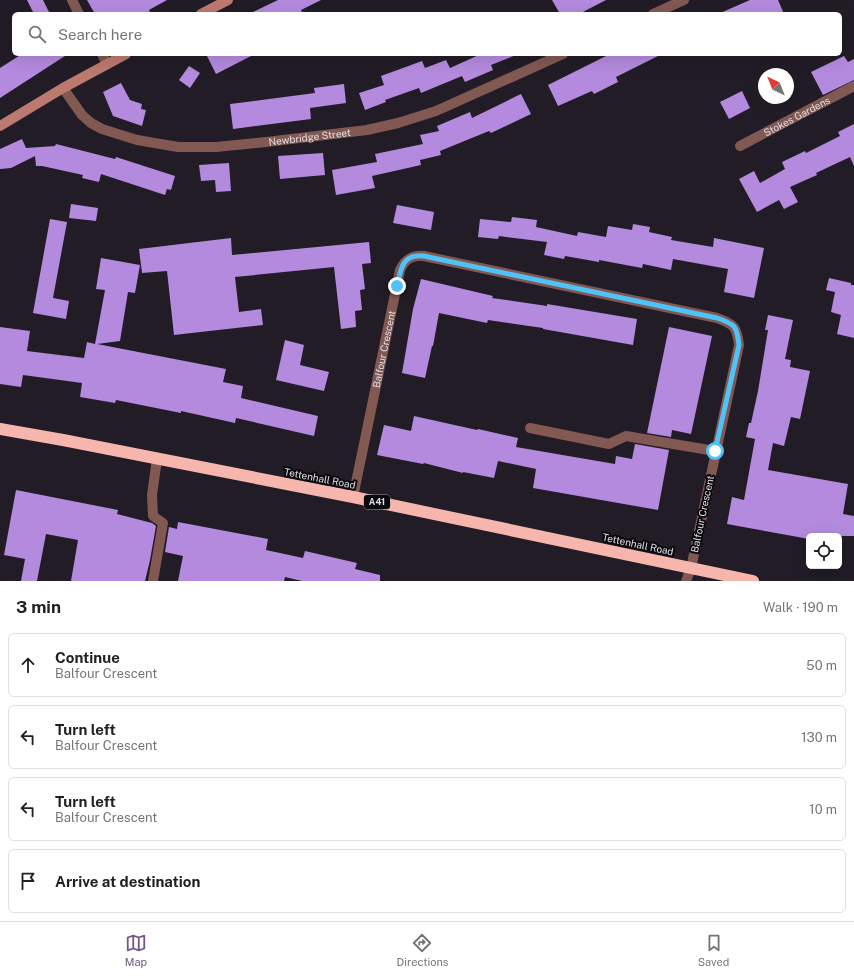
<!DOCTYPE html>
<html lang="en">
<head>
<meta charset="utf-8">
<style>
  :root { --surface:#fff; --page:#f6f6f6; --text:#202124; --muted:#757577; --line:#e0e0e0; --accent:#765781 }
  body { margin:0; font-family:"Public Sans",sans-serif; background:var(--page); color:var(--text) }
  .controls { position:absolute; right:12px; bottom:12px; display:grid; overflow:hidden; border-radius:6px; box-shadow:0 4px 16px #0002 }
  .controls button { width:36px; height:36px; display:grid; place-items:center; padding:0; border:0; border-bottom:1px solid var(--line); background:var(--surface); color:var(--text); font:20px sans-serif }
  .compass { position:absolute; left:758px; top:68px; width:36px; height:36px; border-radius:50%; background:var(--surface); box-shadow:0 4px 16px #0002; rotate:317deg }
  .stop { position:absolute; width:12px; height:12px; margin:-9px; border:3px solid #4fc3f7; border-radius:50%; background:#fff }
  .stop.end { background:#4fc3f7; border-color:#fff; box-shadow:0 1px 4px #0008 }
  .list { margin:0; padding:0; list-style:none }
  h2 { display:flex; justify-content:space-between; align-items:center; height:52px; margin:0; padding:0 16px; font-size:17px }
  h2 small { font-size:13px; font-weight:400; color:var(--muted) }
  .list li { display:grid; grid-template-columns:26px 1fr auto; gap:12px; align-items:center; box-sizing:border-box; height:64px; margin:0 8px 8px; padding:0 8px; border:1px solid var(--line); border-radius:6px }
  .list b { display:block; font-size:15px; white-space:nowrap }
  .list p { margin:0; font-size:13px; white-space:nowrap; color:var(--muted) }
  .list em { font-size:13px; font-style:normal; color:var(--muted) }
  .icon { flex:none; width:22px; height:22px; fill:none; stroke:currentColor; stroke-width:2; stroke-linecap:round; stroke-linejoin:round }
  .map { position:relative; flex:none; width:854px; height:581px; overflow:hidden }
  .search { position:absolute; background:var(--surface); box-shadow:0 4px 16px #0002; left:12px; right:12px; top:12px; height:44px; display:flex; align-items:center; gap:10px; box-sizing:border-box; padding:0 14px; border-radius:6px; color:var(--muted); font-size:15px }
  .sheet { height:340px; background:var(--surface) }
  nav { display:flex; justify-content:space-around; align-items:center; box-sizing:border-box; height:56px; border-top:1px solid var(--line); background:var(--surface); font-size:11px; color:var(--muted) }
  nav a { display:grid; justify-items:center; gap:2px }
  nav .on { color:var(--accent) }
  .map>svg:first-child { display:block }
  .building { fill:#b38add }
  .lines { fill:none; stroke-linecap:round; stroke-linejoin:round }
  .lane { stroke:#825852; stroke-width:10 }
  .street { stroke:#825852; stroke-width:10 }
  .secondary { stroke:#bc796f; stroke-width:10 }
  .highway { stroke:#f6b6ad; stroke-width:12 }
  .route { stroke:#4fc3f7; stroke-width:5 }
  .labels { text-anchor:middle; stroke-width:4; stroke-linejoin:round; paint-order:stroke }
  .shield { fill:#09080c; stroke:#a09da3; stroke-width:1 }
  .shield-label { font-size:9px; font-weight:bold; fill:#e0dde4 }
  .street-label { font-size:10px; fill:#e0dde4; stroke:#09080c }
</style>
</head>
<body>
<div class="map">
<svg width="854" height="581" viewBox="0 0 854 581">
  <rect width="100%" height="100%" fill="#211c26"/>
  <g class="building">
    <polygon points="27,0 43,0 50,14 34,14"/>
    <polygon points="87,0 167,0 149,10 151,14 95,14"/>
    <polygon points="278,0 321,0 301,10 303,14 249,14"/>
    <polygon points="552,0 606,0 579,14 560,14"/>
    <polygon points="750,0 778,0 784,14 718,14"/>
    <polygon points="22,54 68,54 0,98 0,68"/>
    <polygon points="206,54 255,54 216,74"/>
    <polygon points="481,54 516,55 491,65 493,70 465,82 462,76 421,93 419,88 385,100 386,102 365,110 359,93 384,85 381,76 422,61 425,68 446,60 450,68"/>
    <polygon points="610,54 662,54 616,77 618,82 594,94 592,91 558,106 548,85"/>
    <polygon points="844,56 848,62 854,59 854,80 823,95 811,72"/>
    <polygon points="189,66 200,73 190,88 179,80"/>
    <polygon points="121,83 130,100 142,104 141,109 146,110 142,126 113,116 103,92"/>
    <polygon points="344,84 346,103 310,108 311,119 233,129 230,104 315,93 314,88"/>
    <polygon points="742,91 750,108 729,119 720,102"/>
    <polygon points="521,94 531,114 491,133 489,131 440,151 441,155 420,160 421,165 372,176 375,188 336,195 332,170 377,162 375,154 423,144 420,135 439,131 437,126 470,112 472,118"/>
    <polygon points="854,124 854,166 850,157 816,173 817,175 790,187 798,202 784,209 779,200 757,212 739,179 754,171 760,183 785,169 782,162 805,151 806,153 840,136 838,132"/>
    <polygon points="22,139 26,148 55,146 56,144 115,159 116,157 175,176 171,190 167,189 165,195 101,174 99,182 82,178 83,175 42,166 36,166 35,156 11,168 0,169 0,149"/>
    <polygon points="323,153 325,175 280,179 278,156"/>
    <polygon points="229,163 231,191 216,192 215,180 201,181 199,165"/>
    <polygon points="71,204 98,208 96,221 69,218"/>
    <polygon points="397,205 434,212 431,230 393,223"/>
    <polygon points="512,217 537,220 536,227 577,236 578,232 606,237 608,226 632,230 633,224 650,227 649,232 672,237 671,240 713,247 714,238 764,248 754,298 724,292 728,269 673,259 671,270 643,264 642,268 599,260 599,262 565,256 564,259 544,255 547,242 499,236 498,239 478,237 480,219 511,222"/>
    <polygon points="50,219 67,222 53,298 69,301 66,319 33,313"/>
    <polygon points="231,238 232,255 369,242 371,263 362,264 365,289 360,290 362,310 355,311 356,327 341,329 334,267 235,277 239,312 261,309 263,325 174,335 167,271 142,273 139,249"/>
    <polygon points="101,258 140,265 135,293 128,292 120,341 97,344 226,369 223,382 243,386 241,398 318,416 314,436 236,418 235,423 181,411 181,413 116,400 115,403 80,397 82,383 23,375 21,387 0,384 0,327 30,331 27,351 84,358 87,342 95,344 105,290 96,289"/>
    <polygon points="829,278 851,283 851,285 854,285 854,338 837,334 841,315 831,312 835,292 826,290"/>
    <polygon points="421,279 493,296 492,298 547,306 547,304 637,319 633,345 543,329 543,328 488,320 487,323 439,313 433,346 432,346 425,378 402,373 413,309"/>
    <polygon points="768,315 793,320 785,359 791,360 790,367 810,371 800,419 791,417 784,446 773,443 768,470 848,484 843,514 854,516 854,536 809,536 809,539 727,524 732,497 744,500 755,439 746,437 749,423 751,423 758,391 768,330 765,330"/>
    <polygon points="669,327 712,336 691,434 672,430 671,437 647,433"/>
    <polygon points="285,340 304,345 300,365 329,372 324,391 276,380"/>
    <polygon points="414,416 477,430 478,429 518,438 516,447 615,464 616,456 632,459 635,444 669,450 658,510 533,488 536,469 498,461 494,478 463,472 463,473 424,463 423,464 377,455 384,425 411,431"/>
    <polygon points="16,490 118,510 117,514 152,523 156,526 150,560 145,581 71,581 78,540 46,534 37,581 21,581 25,559 4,555"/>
    <polygon points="178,522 268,539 266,550 303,558 305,551 357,563 355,569 380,575 380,581 302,581 285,577 284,581 178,581 183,556 165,552 169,527 177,529"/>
  </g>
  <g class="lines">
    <g class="lane">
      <polyline points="530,428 609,444 626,436 715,451"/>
      <polyline points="153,581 163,523 153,516 152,495 157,459"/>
    </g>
    <g class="street">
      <polyline points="72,0 79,14"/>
      <polyline points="653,14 684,0"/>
      <polyline points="102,54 107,64"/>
      <path id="s1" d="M63 88 82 115 91 123 102 129 137 140 178 147H216L266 142 367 130 398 123 436 111 563 54"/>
      <path id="s2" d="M740 146 854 86"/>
      <path id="s3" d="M353 497 400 270C405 259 412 255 424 256L717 318C734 324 737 327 739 345L691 568 686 581"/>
    </g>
    <g class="secondary">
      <polyline points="201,14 228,0"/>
      <polyline points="0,126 63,88 126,54"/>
    </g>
    <polyline class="highway" points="0,429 63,440 353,497 753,581"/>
  </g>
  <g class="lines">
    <path class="route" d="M397 286C401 268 402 254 424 256L717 318C735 324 737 326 739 345L715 451"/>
  </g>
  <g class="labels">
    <rect class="shield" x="364" y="495" width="26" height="14" rx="3"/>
    <g class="shield-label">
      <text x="377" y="505">A41</text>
    </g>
    <g class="street-label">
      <text dy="4" stroke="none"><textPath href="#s2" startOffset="64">Stokes Gardens</textPath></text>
      <text dy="4" stroke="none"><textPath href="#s1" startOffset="268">Newbridge Street</textPath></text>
      <text dy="4" stroke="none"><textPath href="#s3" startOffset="151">Balfour Crescent</textPath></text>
      <text transform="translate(320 478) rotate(11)" y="4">Tettenhall Road</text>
      <text transform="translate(702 514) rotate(-78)" y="4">Balfour Crescent</text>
      <text transform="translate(638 544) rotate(12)" y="4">Tettenhall Road</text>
    </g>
  </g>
</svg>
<div class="controls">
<button><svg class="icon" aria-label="locate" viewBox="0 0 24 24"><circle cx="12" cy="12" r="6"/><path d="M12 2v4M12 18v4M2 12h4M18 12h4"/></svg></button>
</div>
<svg class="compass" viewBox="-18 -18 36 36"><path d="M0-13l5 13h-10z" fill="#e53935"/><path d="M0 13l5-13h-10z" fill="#757577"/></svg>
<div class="stop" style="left:715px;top:451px"></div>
<div class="stop end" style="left:397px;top:286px"></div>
<div class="search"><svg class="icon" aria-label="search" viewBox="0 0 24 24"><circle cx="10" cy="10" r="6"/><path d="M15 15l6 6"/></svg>Search here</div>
</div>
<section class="sheet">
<h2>3 min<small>Walk · 190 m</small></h2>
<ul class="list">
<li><svg class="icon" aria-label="ahead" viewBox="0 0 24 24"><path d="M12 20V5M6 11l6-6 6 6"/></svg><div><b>Continue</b><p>Balfour Crescent</p></div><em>50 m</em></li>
<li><svg class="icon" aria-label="left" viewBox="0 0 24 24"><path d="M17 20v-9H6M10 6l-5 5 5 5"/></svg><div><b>Turn left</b><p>Balfour Crescent</p></div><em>130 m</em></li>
<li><svg class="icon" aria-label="left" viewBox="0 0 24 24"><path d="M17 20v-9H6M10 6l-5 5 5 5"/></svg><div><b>Turn left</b><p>Balfour Crescent</p></div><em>10 m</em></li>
<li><svg class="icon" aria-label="arrive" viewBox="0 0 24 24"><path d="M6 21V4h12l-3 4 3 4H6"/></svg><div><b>Arrive at destination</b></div></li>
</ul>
</section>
<nav>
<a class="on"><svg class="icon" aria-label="map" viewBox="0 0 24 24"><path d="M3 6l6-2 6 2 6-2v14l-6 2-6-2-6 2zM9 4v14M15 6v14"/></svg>Map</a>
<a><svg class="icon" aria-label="directions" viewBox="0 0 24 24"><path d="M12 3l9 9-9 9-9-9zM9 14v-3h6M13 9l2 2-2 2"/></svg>Directions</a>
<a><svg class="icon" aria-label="saved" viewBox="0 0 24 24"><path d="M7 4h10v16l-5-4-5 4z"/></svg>Saved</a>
</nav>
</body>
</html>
